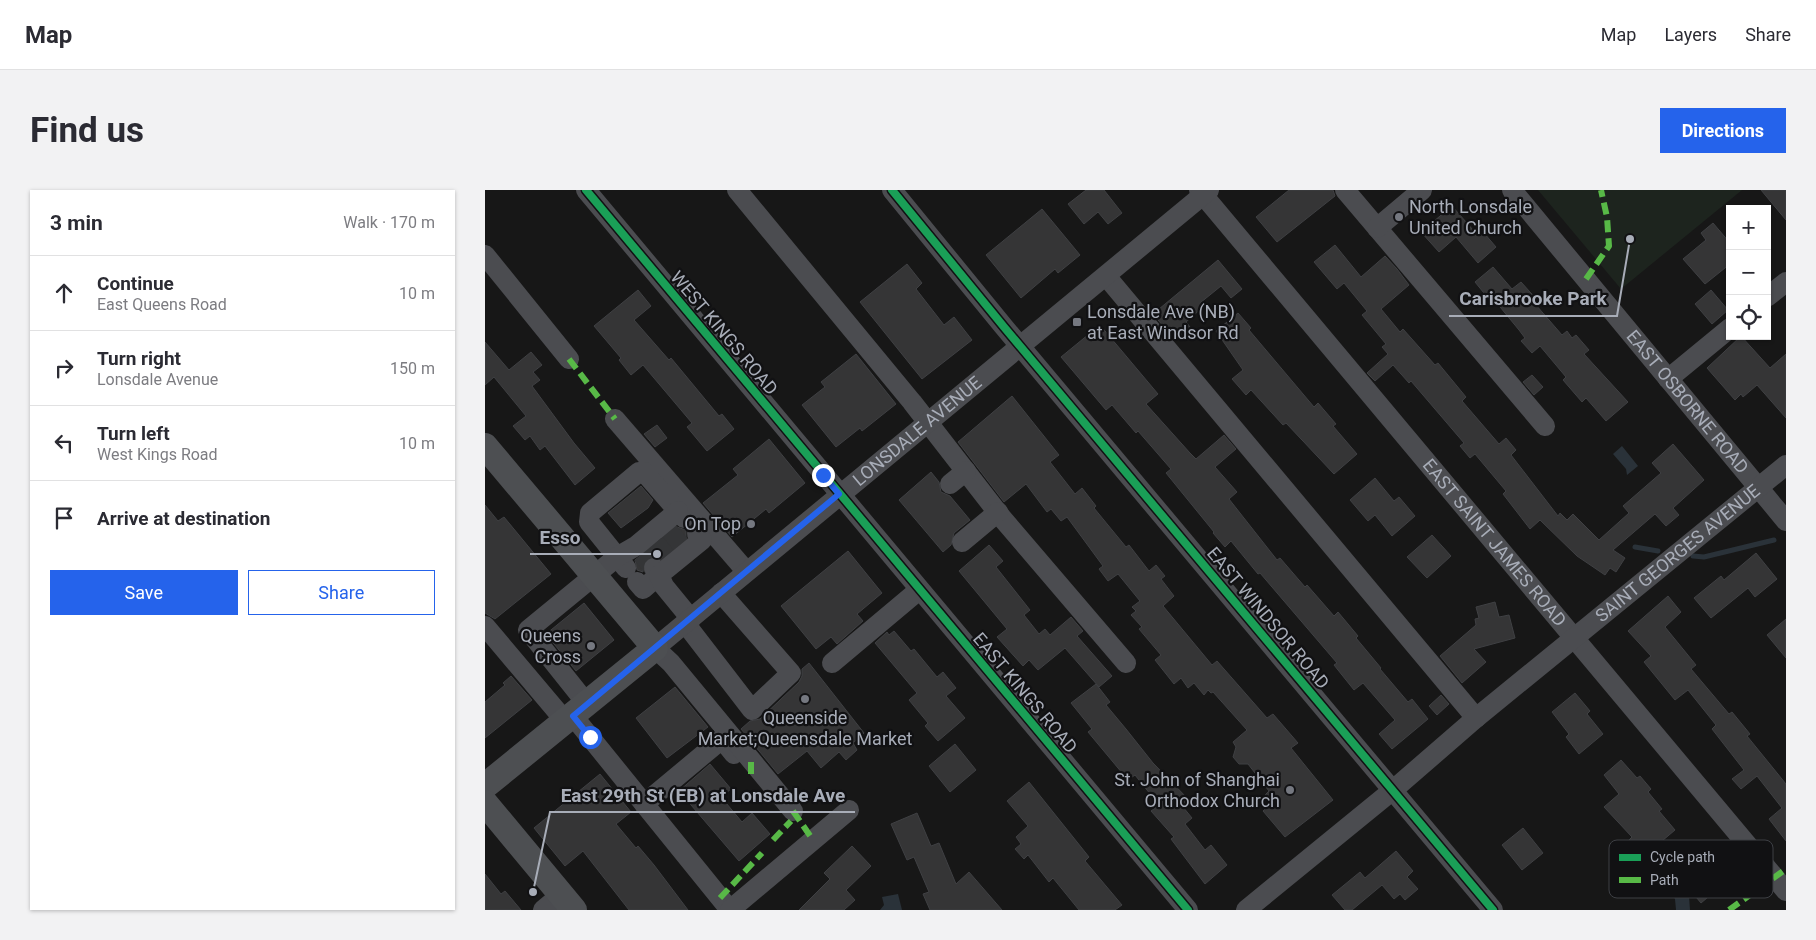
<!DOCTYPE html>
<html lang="en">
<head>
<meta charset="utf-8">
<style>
  :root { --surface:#fff; --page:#f2f2f3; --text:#2b2b33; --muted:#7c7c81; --line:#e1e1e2; --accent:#2563eb }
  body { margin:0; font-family:Roboto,sans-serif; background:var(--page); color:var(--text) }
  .controls { position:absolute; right:15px; top:15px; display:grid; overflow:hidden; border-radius:0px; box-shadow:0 1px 4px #0004 }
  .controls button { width:45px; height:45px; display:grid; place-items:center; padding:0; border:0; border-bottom:1px solid var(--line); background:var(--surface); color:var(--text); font:25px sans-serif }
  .stop { position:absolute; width:15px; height:15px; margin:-11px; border:4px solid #2563eb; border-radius:50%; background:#fff }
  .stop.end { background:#2563eb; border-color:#fff; box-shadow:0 1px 5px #0008 }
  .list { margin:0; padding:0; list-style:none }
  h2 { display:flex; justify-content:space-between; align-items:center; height:65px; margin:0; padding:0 20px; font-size:21px }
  h2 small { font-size:16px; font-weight:400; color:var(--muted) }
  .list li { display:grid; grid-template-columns:32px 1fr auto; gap:15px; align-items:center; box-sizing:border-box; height:75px; padding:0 20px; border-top:1px solid var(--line) }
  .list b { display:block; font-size:19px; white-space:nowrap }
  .list p { margin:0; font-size:16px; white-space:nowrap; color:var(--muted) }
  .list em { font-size:16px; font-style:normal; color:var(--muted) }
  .actions { display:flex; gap:10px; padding:15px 20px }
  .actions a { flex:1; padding:11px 0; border:1px solid var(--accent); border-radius:0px; text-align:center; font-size:18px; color:var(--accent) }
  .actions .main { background:var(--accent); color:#fff }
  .icon { flex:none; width:28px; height:28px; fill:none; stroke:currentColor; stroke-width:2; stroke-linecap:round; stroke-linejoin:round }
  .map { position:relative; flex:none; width:1301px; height:720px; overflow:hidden; border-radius:0px }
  header { display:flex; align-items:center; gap:30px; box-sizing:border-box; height:70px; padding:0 25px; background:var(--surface); border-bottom:1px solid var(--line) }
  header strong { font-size:24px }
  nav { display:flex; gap:28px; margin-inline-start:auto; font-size:18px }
  .intro { display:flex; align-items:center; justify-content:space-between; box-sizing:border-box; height:120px; padding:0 30px }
  h1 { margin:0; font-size:35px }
  .button { padding:12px 22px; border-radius:0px; background:var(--accent); color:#fff; font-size:18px; font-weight:700 }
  main { display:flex; gap:30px; padding:0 30px }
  aside { flex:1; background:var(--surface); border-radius:0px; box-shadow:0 1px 4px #0004 }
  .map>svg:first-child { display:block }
  .green { fill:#1d241e }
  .water { fill:#2a3239 }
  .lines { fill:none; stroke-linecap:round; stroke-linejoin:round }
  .stream { stroke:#2a3239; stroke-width:5 }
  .building { fill:#353536; stroke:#3f4043 }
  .minor-tunnel { stroke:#343537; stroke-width:20; stroke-dasharray:20 10; stroke-linecap:butt }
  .minor { stroke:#4b4c50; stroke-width:20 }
  .major { stroke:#4d4f52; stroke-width:26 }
  .quiet { stroke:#58b947; stroke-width:6; stroke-dasharray:12 6; stroke-linecap:butt }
  .cycleway-casing { stroke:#111113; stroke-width:11 }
  .cycleway { stroke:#1a9f57; stroke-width:8 }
  .route { stroke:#2563eb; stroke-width:6 }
  .poi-dot { fill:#757880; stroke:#111113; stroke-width:2 }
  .labels { text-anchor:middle; stroke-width:4.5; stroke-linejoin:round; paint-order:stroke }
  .poi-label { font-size:18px; fill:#a8adb8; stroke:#111113; text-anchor:end }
  .street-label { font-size:18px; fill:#a8adb8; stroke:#111113 }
  .key { fill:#111113; stroke:#3e4045; stroke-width:1 }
  .key-label { font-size:14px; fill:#a8adb8 }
  .leader { fill:none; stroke:#a8adb8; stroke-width:2 }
  .callout-dot { fill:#a8adb8; stroke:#111113; stroke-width:2 }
  .callout-label { font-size:19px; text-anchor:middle; font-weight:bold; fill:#a8adb8; stroke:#111113; stroke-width:4.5; stroke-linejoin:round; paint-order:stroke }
</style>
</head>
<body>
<header>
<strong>Map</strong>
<nav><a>Map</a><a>Layers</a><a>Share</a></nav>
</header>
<div class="intro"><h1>Find us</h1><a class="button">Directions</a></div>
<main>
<aside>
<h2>3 min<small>Walk · 170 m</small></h2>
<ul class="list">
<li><svg class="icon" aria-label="ahead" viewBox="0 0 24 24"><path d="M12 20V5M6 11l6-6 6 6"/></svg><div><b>Continue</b><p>East Queens Road</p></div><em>10 m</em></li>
<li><svg class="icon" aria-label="right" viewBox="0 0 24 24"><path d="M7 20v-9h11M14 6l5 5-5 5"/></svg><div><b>Turn right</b><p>Lonsdale Avenue</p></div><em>150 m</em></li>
<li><svg class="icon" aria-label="left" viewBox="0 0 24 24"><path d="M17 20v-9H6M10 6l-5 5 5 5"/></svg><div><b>Turn left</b><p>West Kings Road</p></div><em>10 m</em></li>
<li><svg class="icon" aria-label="arrive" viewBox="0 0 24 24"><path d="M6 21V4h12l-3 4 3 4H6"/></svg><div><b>Arrive at destination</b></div></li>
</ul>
<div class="actions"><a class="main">Save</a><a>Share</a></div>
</aside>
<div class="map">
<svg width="1301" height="720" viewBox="0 0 1301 720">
  <rect width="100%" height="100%" fill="#171717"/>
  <polygon class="green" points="1053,0 1257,0 1136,99"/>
  <g class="water">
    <polygon points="1137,256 1153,276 1142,285 1141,279 1128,264"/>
    <polygon points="1193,696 1195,696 1204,706 1205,720 1191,720 1190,709 1186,704"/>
    <polygon points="413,704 417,720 395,720 399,715 397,707"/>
  </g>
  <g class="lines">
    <g class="stream">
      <polyline points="1150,357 1173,361"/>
      <polyline points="1208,366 1219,367 1289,350"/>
    </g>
  </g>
  <g class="building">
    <polygon points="601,0 619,0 637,23 623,34 613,22 599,34 583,14"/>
    <polygon points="804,0 848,0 850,6 792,52 771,27"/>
    <polygon points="1276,0 1301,0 1301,30"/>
    <polygon points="967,16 988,40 993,36 1011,57 993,73 971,47 954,62 936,42"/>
    <polygon points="557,19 595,65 573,83 570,79 536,108 501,65"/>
    <polygon points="1228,33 1245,53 1245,74 1220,94 1198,69 1221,50 1216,43"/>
    <polygon points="850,55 876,87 900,66 912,79 924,95 896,119 915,142 918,139 950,175 953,173 981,207 977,211 1014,254 1021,248 1031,260 1026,265 1073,326 1075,323 1082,330 1088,324 1114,350 1144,323 1138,316 1176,283 1167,273 1188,254 1219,290 1188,318 1194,325 1181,336 1170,324 1128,360 1140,368 1131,382 1125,378 1120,385 1092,366 1055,330 1045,339 1018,304 1021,301 990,264 985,268 975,256 979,253 926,191 924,193 908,175 890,191 882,183 903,164 897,157 901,154 877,125 882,121 859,93 852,99 829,72"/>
    <polygon points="733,70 757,99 746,108 736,96 715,113 718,117 701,132 705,137 690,150 668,124"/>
    <polygon points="422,74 437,93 431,99 459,135 469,127 487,150 437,189 375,112"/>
    <polygon points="1008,77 1027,99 1036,92 1054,112 1051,115 1077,145 1082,141 1087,148 1091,145 1104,160 1099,164 1143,212 1121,231 1101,208 1097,212 1078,190 1081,187 1055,156 1047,163 1036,151 1040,148 1034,140 1006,106 1003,108 990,92"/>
    <polygon points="153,100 166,116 149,130 184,170 186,168 234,226 237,224 249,239 222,261 202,237 207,233 158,175 146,185 134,170 136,168 109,136"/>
    <polygon points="1226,100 1243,120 1227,134 1210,114"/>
    <polygon points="753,123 766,138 764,140 829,217 833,213 851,234 848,236 872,264 849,284 801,233 798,235 766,200 761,205 747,189 758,180 731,141"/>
    <polygon points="615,135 673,204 661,214 705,263 711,269 739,245 751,259 730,277 752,302 744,309 792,370 795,368 820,397 822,395 849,426 853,422 873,446 871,448 896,478 895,479 923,512 927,509 943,529 907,559 894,544 910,530 878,493 869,500 849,475 852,473 775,383 773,384 746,351 740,357 728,343 729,342 681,283 686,279 653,241 651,243 627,215 621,220 576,167"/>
    <polygon points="1256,146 1285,178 1301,164 1301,228 1272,195 1258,207 1256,204 1250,210 1222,178"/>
    <polygon points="0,152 24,180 46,162 57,175 48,182 55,190 47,196 89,253 110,278 90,295 60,256 55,260 45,246 40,250 28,236 41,226 9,187 0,195"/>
    <polygon points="371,164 411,214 377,241 375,238 351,257 317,215 340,197 336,192"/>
    <polygon points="1047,185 1058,197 1049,205 1038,192"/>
    <polygon points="527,206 574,265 565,272 590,304 597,298 611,316 609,318 641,357 644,355 664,381 671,375 680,386 676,389 689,406 678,416 727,475 732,471 782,528 788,524 813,553 806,558 848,610 800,647 778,621 785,614 778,607 784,601 763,574 754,574 748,567 751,557 748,552 762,540 728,502 726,503 723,500 719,505 709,493 703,498 696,488 689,494 670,470 676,465 654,439 657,437 646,425 651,421 647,417 655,411 633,384 623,391 614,379 618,376 582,327 576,331 566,319 562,322 541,294 519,312 473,252"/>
    <polygon points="172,235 182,248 170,257 159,244"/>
    <polygon points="284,249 320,293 284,323 281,319 247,347 218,313 253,285 248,279"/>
    <polygon points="446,282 454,292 456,302 465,306 485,330 469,343 466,355 458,362 414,310"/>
    <polygon points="890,288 909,311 914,307 930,326 907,346 890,325 883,331 865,310"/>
    <polygon points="156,296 168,310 163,318 136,338 123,323"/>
    <polygon points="0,315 13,331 19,327 66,384 10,429 0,423"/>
    <polygon points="192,337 201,340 201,348 176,368 168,366 162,369 158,374 158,382 152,380 150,370"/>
    <polygon points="947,345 966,366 942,388 922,367"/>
    <polygon points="504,355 518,371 511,377 545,420 539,425 554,444 560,439 565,445 586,427 598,441 592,446 627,486 614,497 580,458 553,480 544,470 538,476 512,447 522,439 474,381"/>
    <polygon points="363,361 397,403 372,424 378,431 352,454 346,447 331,459 296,416"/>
    <polygon points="1271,363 1292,389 1270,407 1263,398 1226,428 1209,408 1236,386 1239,390"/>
    <polygon points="1183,406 1196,422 1180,437 1211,475 1206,479 1244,524 1247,522 1265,544 1262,546 1301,594 1301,651 1284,629 1297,618 1272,586 1256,599 1247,589 1259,580 1227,539 1231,535 1203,500 1190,510 1159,472 1166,466 1143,441"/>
    <polygon points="1010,412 1014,427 1024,425 1030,448 989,459 1001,472 977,493 955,466 991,435 990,429 994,428 991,417"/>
    <polygon points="99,413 129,450 91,481 61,444"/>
    <polygon points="1301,429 1301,468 1282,445"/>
    <polygon points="409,441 426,461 429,459 452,487 458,482 471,498 461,506 480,528 453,551 440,536 443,533 424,510 432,503 390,453 402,442 404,445"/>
    <polygon points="324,473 379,543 368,553 372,560 361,570 354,562 336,578 322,561 293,584 256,539 265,531 275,529 314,492 317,486 317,479"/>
    <polygon points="26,486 47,510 0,548 0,512 20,495 18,493"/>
    <polygon points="611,494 625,512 621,515 641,539 668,573 705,611 698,617 707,628 700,634 720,660 726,655 742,675 720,694 686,649 689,647 666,621 674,615 650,585 643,590 603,542 607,539 586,513"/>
    <polygon points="190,497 223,537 182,568 151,528"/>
    <polygon points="1090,503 1105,521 1102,524 1118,544 1094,564 1081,547 1084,544 1067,522"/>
    <polygon points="956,505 964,514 952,525 944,516"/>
    <polygon points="470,554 491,580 465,602 444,576"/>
    <polygon points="1136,570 1152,588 1155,586 1166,599 1163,602 1177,619 1174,621 1190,640 1158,667 1144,650 1147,647 1119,617 1134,604 1119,585"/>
    <polygon points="225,574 246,599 236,607 257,632 267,623 285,644 254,671 194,601"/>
    <polygon points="115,584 146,622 131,634 151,658 153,656 169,675 203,720 144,720 98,661 80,676 49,638"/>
    <polygon points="544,592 604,667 600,671 637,715 630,720 594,720 568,688 564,692 543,665 539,669 530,659 536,654 531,647 543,636 522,611"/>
    <polygon points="432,623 446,656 454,653 471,694 484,682 517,720 445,720 438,704 444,702 429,667 422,670 406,634"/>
    <polygon points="1038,638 1058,663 1037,680 1017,655"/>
    <polygon points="367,656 386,676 361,700 370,710 359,720 314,720 345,689 339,683"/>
    <polygon points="911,661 928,681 922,687 933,699 920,710 915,704 909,709 897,695 867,720 860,720 847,705 875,682 880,688"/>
    <polygon points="1211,668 1235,697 1216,713 1192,684"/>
    <polygon points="0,684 16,704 20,701 36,720 0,720"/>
  </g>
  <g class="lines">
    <g class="minor-tunnel">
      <polyline points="183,341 196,356"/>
      <polyline points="170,353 182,368"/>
      <polyline points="157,364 169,378"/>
    </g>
    <g class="minor">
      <polyline points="101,0 703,720"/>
      <polyline points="252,0 427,212 517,328 641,473"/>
      <polyline points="407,0 519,137 1008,720"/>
      <path id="s1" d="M714 0 1301 701"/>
      <polyline points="860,0 1060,236"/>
      <path id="s2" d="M1027 0 1301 331"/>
      <polyline points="892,38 937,0"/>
      <polyline points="0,65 84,169"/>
      <polyline points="621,86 991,528"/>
      <polyline points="1282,107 1301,92"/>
      <polyline points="1183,189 1245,138"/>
      <polyline points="130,229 261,381"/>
      <polyline points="465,294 481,281"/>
      <polyline points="477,352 513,322"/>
      <polyline points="141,378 104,332 105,323 154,282 159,282 199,328"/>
      <polyline points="152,392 158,399 174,385 169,378"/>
      <polyline points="206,429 179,396 174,385 217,350 212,344"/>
      <polyline points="200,433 267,520 306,483 236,403"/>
      <polyline points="0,436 81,532"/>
      <polyline points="347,473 434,400"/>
      <polyline points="102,514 43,440 132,367 151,356 193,321"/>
      <polyline points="88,526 245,720"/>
      <polyline points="159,614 237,549 249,564"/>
      <path id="s3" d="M308 621 186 473 170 458 724 0"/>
      <polyline points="58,720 76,705"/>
      <polyline points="245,720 364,620"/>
      <path id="s4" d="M761 720 908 600 991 528 1301 275"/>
    </g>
    <g class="major">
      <polyline points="0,256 170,458 0,596"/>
      <polyline points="0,613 89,720"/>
    </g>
    <g class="quiet">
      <polyline points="1101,89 1124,56 1122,27 1116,0"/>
      <polyline points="84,169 130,229"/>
      <polyline points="266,572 266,584"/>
      <polyline points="308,621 328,650"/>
      <polyline points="288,650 306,631"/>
      <polyline points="235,708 277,663"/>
      <polyline points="1244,720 1301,679"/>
    </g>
    <defs>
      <g id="cycleway">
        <polyline points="101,0 703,720"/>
        <polyline points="407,0 519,137 1008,720"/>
      </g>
    </defs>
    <use href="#cycleway" class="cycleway-casing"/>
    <use href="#cycleway" class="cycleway"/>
  </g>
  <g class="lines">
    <polyline class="route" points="105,547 88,526 354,304 338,285"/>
  </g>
  <g class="poi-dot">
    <circle cx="914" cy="27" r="5"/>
    <rect x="587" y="127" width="10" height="10" rx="2.5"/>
    <circle cx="266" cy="334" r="5"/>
    <circle cx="106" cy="456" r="5"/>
    <circle cx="320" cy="509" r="5"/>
    <circle cx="805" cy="600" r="5"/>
  </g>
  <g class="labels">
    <g class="poi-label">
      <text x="924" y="23" text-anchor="start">North Lonsdale<tspan x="924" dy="21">United Church</tspan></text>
      <text x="602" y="128" text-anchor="start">Lonsdale Ave (NB)<tspan x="602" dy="21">at East Windsor Rd</tspan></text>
      <text x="256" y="340">On Top</text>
      <text x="96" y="452">Queens<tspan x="96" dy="21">Cross</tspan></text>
      <text x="320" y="534" text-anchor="middle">Queenside<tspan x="320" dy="21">Market;Queensdale Market</tspan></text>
      <text x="795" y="596">St. John of Shanghai<tspan x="795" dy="21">Orthodox Church</tspan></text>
    </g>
    <g class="street-label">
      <text transform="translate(239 143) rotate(50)" y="6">WEST KINGS ROAD</text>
      <text dy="6" stroke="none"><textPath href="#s2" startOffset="275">EAST OSBORNE ROAD</textPath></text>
      <text dy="6" stroke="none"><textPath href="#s3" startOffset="554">LONSDALE AVENUE</textPath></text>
      <text dy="6" stroke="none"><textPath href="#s1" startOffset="460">EAST SAINT JAMES ROAD</textPath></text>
      <text dy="6" stroke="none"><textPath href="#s4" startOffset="560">SAINT GEORGES AVENUE</textPath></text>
      <text transform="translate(783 428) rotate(50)" y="6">EAST WINDSOR ROAD</text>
      <text transform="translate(540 503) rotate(50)" y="6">EAST KINGS ROAD</text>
    </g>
  </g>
  <rect x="1124" y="650" width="164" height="58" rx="8" class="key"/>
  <rect x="1134" y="664" width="22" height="7" fill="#1a9f57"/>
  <rect x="1134" y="687" width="22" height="6" fill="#58b947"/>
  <g class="key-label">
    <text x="1165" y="672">Cycle path</text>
    <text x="1165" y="695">Path</text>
  </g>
  <path class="leader" d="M1145 49L1132 126H964M172 364L106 364H45M48 702L65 622H370"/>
  <g class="callout-dot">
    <circle cx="1145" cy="49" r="5"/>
    <circle cx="172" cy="364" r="5"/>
    <circle cx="48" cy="702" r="5"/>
  </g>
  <g class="callout-label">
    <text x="1048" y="115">Carisbrooke Park</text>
    <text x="75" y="354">Esso</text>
    <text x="218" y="612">East 29th St (EB) at Lonsdale Ave</text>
  </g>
</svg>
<div class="controls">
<button>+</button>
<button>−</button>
<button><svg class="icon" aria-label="locate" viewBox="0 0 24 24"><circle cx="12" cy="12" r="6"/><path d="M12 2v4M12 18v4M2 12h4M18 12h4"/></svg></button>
</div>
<div class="stop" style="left:105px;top:547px"></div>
<div class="stop end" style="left:338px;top:285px"></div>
</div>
</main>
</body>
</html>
